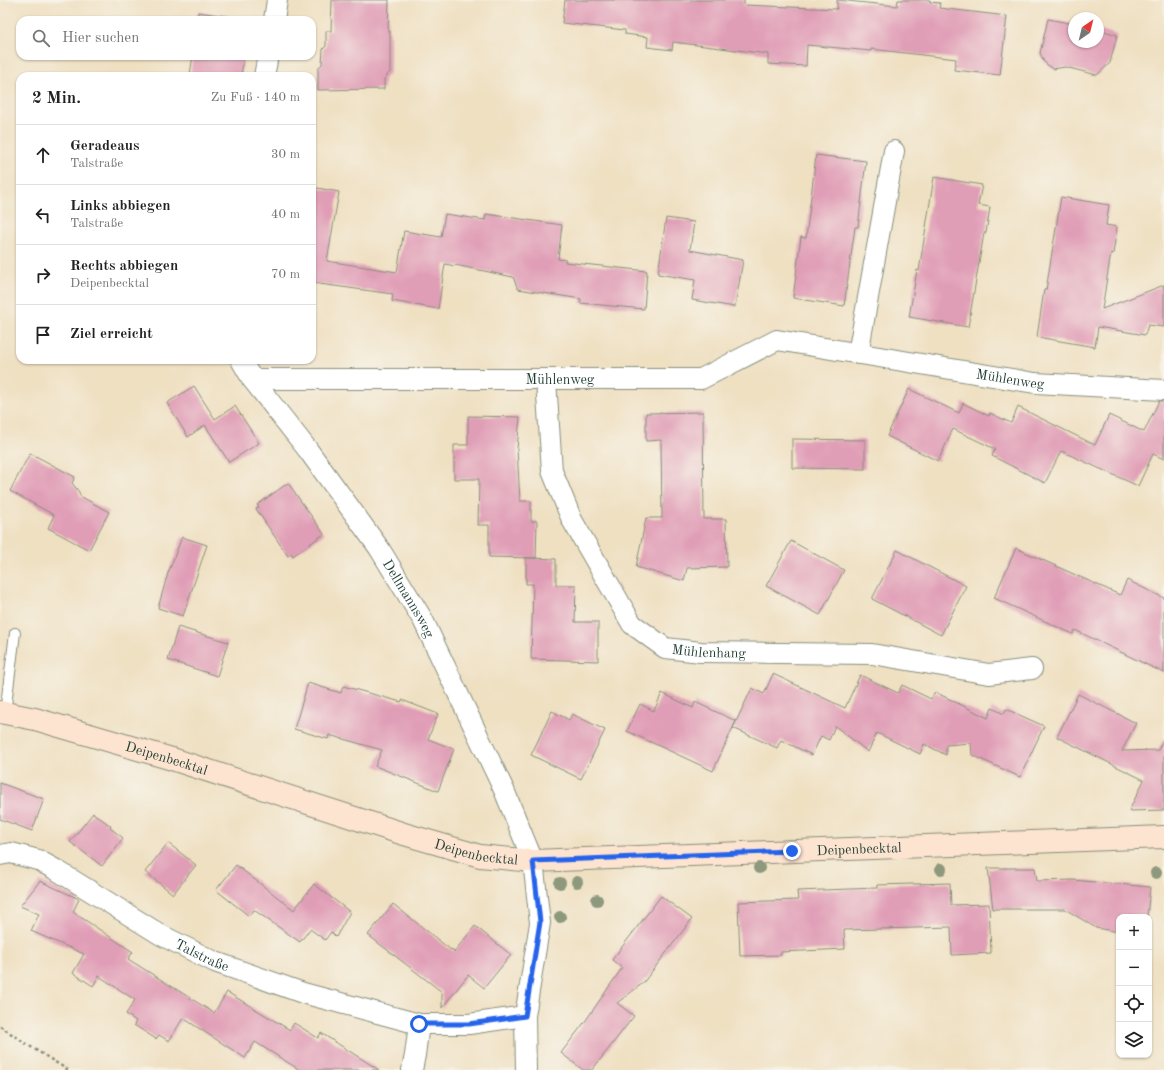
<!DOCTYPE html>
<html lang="de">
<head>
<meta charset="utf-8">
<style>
  :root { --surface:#fff; --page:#f6f6f6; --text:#222; --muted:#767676; --line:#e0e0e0 }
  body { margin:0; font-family:"Old Standard TT",serif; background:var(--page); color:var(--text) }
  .controls { position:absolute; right:12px; bottom:12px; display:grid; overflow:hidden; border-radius:8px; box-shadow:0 1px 3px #0004 }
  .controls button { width:36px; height:36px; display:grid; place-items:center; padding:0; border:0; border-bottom:1px solid var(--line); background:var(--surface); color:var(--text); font:20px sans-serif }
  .compass { position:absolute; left:1068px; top:12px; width:36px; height:36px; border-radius:50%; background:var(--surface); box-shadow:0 1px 3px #0004; rotate:35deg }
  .stop { position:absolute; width:12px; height:12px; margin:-9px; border:3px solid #2563eb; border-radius:50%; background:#fff }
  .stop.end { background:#2563eb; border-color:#fff; box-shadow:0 1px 4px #0008 }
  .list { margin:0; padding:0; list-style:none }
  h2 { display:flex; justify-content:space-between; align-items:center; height:52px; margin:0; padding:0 16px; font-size:17px }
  h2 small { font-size:13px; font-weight:400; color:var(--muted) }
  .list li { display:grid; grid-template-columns:26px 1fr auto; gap:12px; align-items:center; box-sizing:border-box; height:60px; padding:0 16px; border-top:1px solid var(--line) }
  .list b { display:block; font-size:15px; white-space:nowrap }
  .list p { margin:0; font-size:13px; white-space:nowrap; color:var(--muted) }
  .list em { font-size:13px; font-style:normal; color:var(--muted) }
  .icon { flex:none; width:22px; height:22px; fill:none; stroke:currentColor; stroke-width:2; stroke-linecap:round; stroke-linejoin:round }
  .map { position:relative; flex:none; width:1164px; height:1070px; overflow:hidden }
  .search { position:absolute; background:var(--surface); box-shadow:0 1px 3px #0004; left:16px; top:16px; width:300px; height:44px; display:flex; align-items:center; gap:10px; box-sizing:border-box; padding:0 14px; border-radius:12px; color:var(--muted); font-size:15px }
  .panel { position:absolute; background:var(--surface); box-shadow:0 1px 3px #0004; left:16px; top:72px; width:300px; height:292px; border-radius:12px }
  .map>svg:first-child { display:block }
  .building { fill:#e09db6 }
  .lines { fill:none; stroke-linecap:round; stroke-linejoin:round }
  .lane-casing { stroke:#878e7b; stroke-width:12 }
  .street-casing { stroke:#878e7b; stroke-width:22 }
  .secondary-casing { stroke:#878e7b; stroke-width:24 }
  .path { stroke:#878e7b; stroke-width:2.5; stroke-dasharray:3 3; stroke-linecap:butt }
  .lane { stroke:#fff; stroke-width:10 }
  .street { stroke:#fff; stroke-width:20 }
  .secondary { stroke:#fde4d0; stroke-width:22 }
  .tree { fill:#8d987c }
  .route { stroke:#2563eb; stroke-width:5 }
  .labels { text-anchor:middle; stroke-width:4; stroke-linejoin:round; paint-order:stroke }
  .street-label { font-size:14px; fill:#1f3d34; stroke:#f7f3e8 }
</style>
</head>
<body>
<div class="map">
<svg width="1164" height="1070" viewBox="0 0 1164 1070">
  <rect width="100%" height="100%" fill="#f7f3e8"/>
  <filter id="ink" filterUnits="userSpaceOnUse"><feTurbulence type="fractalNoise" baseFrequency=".025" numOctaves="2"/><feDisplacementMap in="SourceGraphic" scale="8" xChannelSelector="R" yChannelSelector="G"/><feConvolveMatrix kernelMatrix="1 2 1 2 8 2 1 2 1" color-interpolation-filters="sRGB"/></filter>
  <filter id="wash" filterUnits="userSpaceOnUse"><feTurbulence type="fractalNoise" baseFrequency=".012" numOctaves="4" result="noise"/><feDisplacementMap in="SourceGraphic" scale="16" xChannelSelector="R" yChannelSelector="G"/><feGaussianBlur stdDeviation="0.9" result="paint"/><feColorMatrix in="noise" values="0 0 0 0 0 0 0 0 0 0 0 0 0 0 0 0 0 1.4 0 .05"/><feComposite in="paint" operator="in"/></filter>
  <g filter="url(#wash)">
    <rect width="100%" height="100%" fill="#efe0c2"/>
    <g id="blocks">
      <g class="building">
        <polygon points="332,0 389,0 388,31 390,31 390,72 384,79 384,89 318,90 318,69 322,64 323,49 326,46 326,31 331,31"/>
        <polygon points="565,0 744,0 744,5 837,9 837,0 897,6 898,0 930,0 930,2 940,3 939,8 1007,16 1000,75 954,70 956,59 871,49 871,51 807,45 806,66 768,64 768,54 673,42 672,50 647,47 648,37 625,34 625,30 562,23"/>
        <polygon points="198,12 248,19 248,20 197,20"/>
        <polygon points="1048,19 1074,24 1074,42 1098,42 1098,29 1117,35 1110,63 1097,75 1065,67 1053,69 1044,62 1040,53"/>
        <polygon points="193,56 244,56 241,76 208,76 190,74"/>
        <polygon points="816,155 866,161 858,227 855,227 844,306 793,298 801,237 806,238"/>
        <polygon points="934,177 982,185 978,205 990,207 986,233 984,233 968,327 909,317 917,270 919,271"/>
        <polygon points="312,187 339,192 327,261 397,272 404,231 441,237 445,214 485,220 486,214 562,225 558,259 566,260 565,262 647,271 644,309 580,303 581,299 518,289 513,277 455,265 455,266 445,264 438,309 392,301 393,294 312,283"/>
        <polygon points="1061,197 1109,205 1106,225 1117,227 1113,254 1111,253 1102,309 1164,285 1164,327 1148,325 1145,335 1098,327 1095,347 1037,337 1044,290 1046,290"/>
        <polygon points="666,218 694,222 690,250 743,260 735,307 692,300 695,280 658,274"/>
        <polygon points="194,386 215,419 235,406 259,443 229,462 205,425 188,437 167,403"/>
        <polygon points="909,389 959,413 963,403 989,416 990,413 1011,423 1018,407 1095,445 1109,415 1144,432 1159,401 1164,401 1164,459 1153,454 1138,486 1061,451 1045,483 992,456 995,449 953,429 938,461 887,436"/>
        <polygon points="703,412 704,519 726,519 727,567 687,568 684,581 636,567 646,518 662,518 661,440 646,441 646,413"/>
        <polygon points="468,416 520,417 517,449 520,501 531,501 531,521 537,521 536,558 489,557 489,525 478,525 479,479 454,479 454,445 468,445"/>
        <polygon points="792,439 865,440 865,469 792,468"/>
        <polygon points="30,453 75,477 72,483 79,492 80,496 109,512 89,550 48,528 54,515 10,491"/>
        <polygon points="288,483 324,534 293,556 291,553 288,556 256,509 259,507 257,505"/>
        <polygon points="182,537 207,545 183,616 158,608 168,573"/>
        <polygon points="791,541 844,570 820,615 766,586"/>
        <polygon points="1016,548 1120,595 1127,580 1164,598 1164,673 1075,630 1073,634 994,598"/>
        <polygon points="897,550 966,586 941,635 872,599"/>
        <polygon points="526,558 556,559 556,585 576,585 575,622 598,622 598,661 531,659 533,584 526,584"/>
        <polygon points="178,627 228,642 217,676 168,660"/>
        <polygon points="773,674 845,708 860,675 898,693 902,685 931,699 935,692 988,718 992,708 1004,714 1006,709 1044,726 1020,777 972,755 971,743 946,745 946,755 924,744 920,754 877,733 868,752 835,726 829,740 821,736 812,755 781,740 777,748 733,728 752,688 764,694"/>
        <polygon points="308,683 341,693 343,686 401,702 402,700 438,714 428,739 454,749 438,791 375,766 382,750 329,735 328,739 294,729"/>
        <polygon points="662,693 693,708 695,702 736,721 713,771 627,731 640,704 654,711"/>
        <polygon points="1078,694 1136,723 1122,751 1158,750 1164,738 1164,810 1129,811 1144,780 1057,737"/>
        <polygon points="552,711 569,720 572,714 605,730 581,779 531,755"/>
        <polygon points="0,783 44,799 32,831 0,819"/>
        <polygon points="93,813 111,826 110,828 123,838 102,866 70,842"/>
        <polygon points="168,843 196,865 173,894 145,872"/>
        <polygon points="236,865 294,910 314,884 350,912 336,937 331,932 325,940 310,929 300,942 254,910 249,916 216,890"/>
        <polygon points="988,868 1035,868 1037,881 1073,880 1150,887 1147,917 1119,917 1119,932 1096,928 1065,909 993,909"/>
        <polygon points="40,881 79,899 73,912 133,952 128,959 214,1013 227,992 290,1030 294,1023 318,1038 321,1033 379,1070 300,1070 255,1042 245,1058 183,1018 169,1041 159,1035 156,1039 134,1025 136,1021 126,1014 135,1000 99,976 93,986 73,973 84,954 31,931 39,914 20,906"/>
        <polygon points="950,883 951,905 989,904 991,953 952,955 951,927 844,930 845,949 781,952 781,955 740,956 738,902 798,900 797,891 877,888 877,885"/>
        <polygon points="661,896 692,919 643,983 617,1003 634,1016 592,1070 583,1070 561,1053 584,1023 622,968 612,960"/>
        <polygon points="393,904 451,950 452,949 454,952 475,926 511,955 484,988 468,975 442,1008 442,992 368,935"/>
      </g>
    </g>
  </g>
  <g filter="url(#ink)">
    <use href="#blocks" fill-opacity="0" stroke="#878e7b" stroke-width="1"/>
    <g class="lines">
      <defs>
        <polyline id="lane" points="5,713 15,633"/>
        <g id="street">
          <polyline points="274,20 277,0"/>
          <polyline points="264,76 268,56"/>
          <polyline points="858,354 894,151"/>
          <path id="s1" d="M241 360 252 379 308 450 379 548 423 620 504 790 533 861 540 923 525 1016 526 1070"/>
          <path id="s2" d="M252 379H701L777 340 1035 383 1164 390"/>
          <path id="s3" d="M546 380 552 471 572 520 632 624 665 648 701 652 872 654 989 674 1032 669"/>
          <path id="s4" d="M0 855 11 853 38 860 58 871 161 935 215 962 303 993 419 1024H469L525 1016"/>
          <polyline points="412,1070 415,1055 419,1024"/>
        </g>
        <g id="secondary">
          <path id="s5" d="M0 712 35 719 172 759 404 834 480 856 533 861 1164 837"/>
        </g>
      </defs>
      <use href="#lane" class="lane-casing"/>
      <use href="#street" class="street-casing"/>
      <use href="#secondary" class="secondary-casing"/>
      <polyline class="path" points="0,1026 23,1042 68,1070"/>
      <use href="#lane" class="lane"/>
      <use href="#street" class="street"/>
      <use href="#secondary" class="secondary"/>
    </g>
    <g class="tree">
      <circle cx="759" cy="868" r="6"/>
      <circle cx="941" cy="869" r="6"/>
      <circle cx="1156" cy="873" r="6"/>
      <circle cx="577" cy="882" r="6"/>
      <circle cx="560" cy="883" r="6"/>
      <circle cx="597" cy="900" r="6"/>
      <circle cx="560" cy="917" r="6"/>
    </g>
  </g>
  <g class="lines" filter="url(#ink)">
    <polyline class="route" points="419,1024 469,1024 525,1016 540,922 533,861 792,851"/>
  </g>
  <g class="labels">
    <g class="street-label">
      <text dy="5" stroke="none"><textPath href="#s2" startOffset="771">Mühlenweg</textPath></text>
      <text dy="5" stroke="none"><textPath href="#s2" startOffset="308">Mühlenweg</textPath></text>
      <text dy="5" stroke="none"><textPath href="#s1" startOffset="292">Dellmannsweg</textPath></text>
      <text dy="5" stroke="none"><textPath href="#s3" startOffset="349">Mühlenhang</textPath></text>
      <text dy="5" stroke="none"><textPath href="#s5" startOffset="173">Deipenbecktal</textPath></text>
      <text dy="5" stroke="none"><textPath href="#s5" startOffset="881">Deipenbecktal</textPath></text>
      <text dy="5" stroke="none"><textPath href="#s5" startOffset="497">Deipenbecktal</textPath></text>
      <text dy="5" stroke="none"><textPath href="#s4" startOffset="229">Talstraße</textPath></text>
    </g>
  </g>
</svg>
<div class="controls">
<button>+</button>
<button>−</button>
<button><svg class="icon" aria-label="locate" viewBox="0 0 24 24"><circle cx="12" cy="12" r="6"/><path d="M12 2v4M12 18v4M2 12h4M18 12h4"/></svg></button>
<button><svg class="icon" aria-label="layers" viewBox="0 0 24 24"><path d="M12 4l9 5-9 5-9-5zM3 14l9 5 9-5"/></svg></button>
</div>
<svg class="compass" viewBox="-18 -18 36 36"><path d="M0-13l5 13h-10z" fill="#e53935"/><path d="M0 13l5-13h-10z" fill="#767676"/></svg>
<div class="stop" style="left:419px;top:1024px"></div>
<div class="stop end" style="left:792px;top:851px"></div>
<div class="search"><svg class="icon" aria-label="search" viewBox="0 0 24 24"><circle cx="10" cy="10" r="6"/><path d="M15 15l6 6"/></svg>Hier suchen</div>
<section class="panel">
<h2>2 Min.<small>Zu Fuß · 140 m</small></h2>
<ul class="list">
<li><svg class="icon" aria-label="ahead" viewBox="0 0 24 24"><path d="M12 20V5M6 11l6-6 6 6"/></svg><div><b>Geradeaus</b><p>Talstraße</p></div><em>30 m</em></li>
<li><svg class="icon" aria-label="left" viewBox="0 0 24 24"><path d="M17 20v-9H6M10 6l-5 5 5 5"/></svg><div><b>Links abbiegen</b><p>Talstraße</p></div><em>40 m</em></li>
<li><svg class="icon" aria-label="right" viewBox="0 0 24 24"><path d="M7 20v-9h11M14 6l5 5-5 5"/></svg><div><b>Rechts abbiegen</b><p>Deipenbecktal</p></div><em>70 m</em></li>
<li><svg class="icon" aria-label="arrive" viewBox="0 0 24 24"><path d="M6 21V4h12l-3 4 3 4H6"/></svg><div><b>Ziel erreicht</b></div></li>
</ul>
</section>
</div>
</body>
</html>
